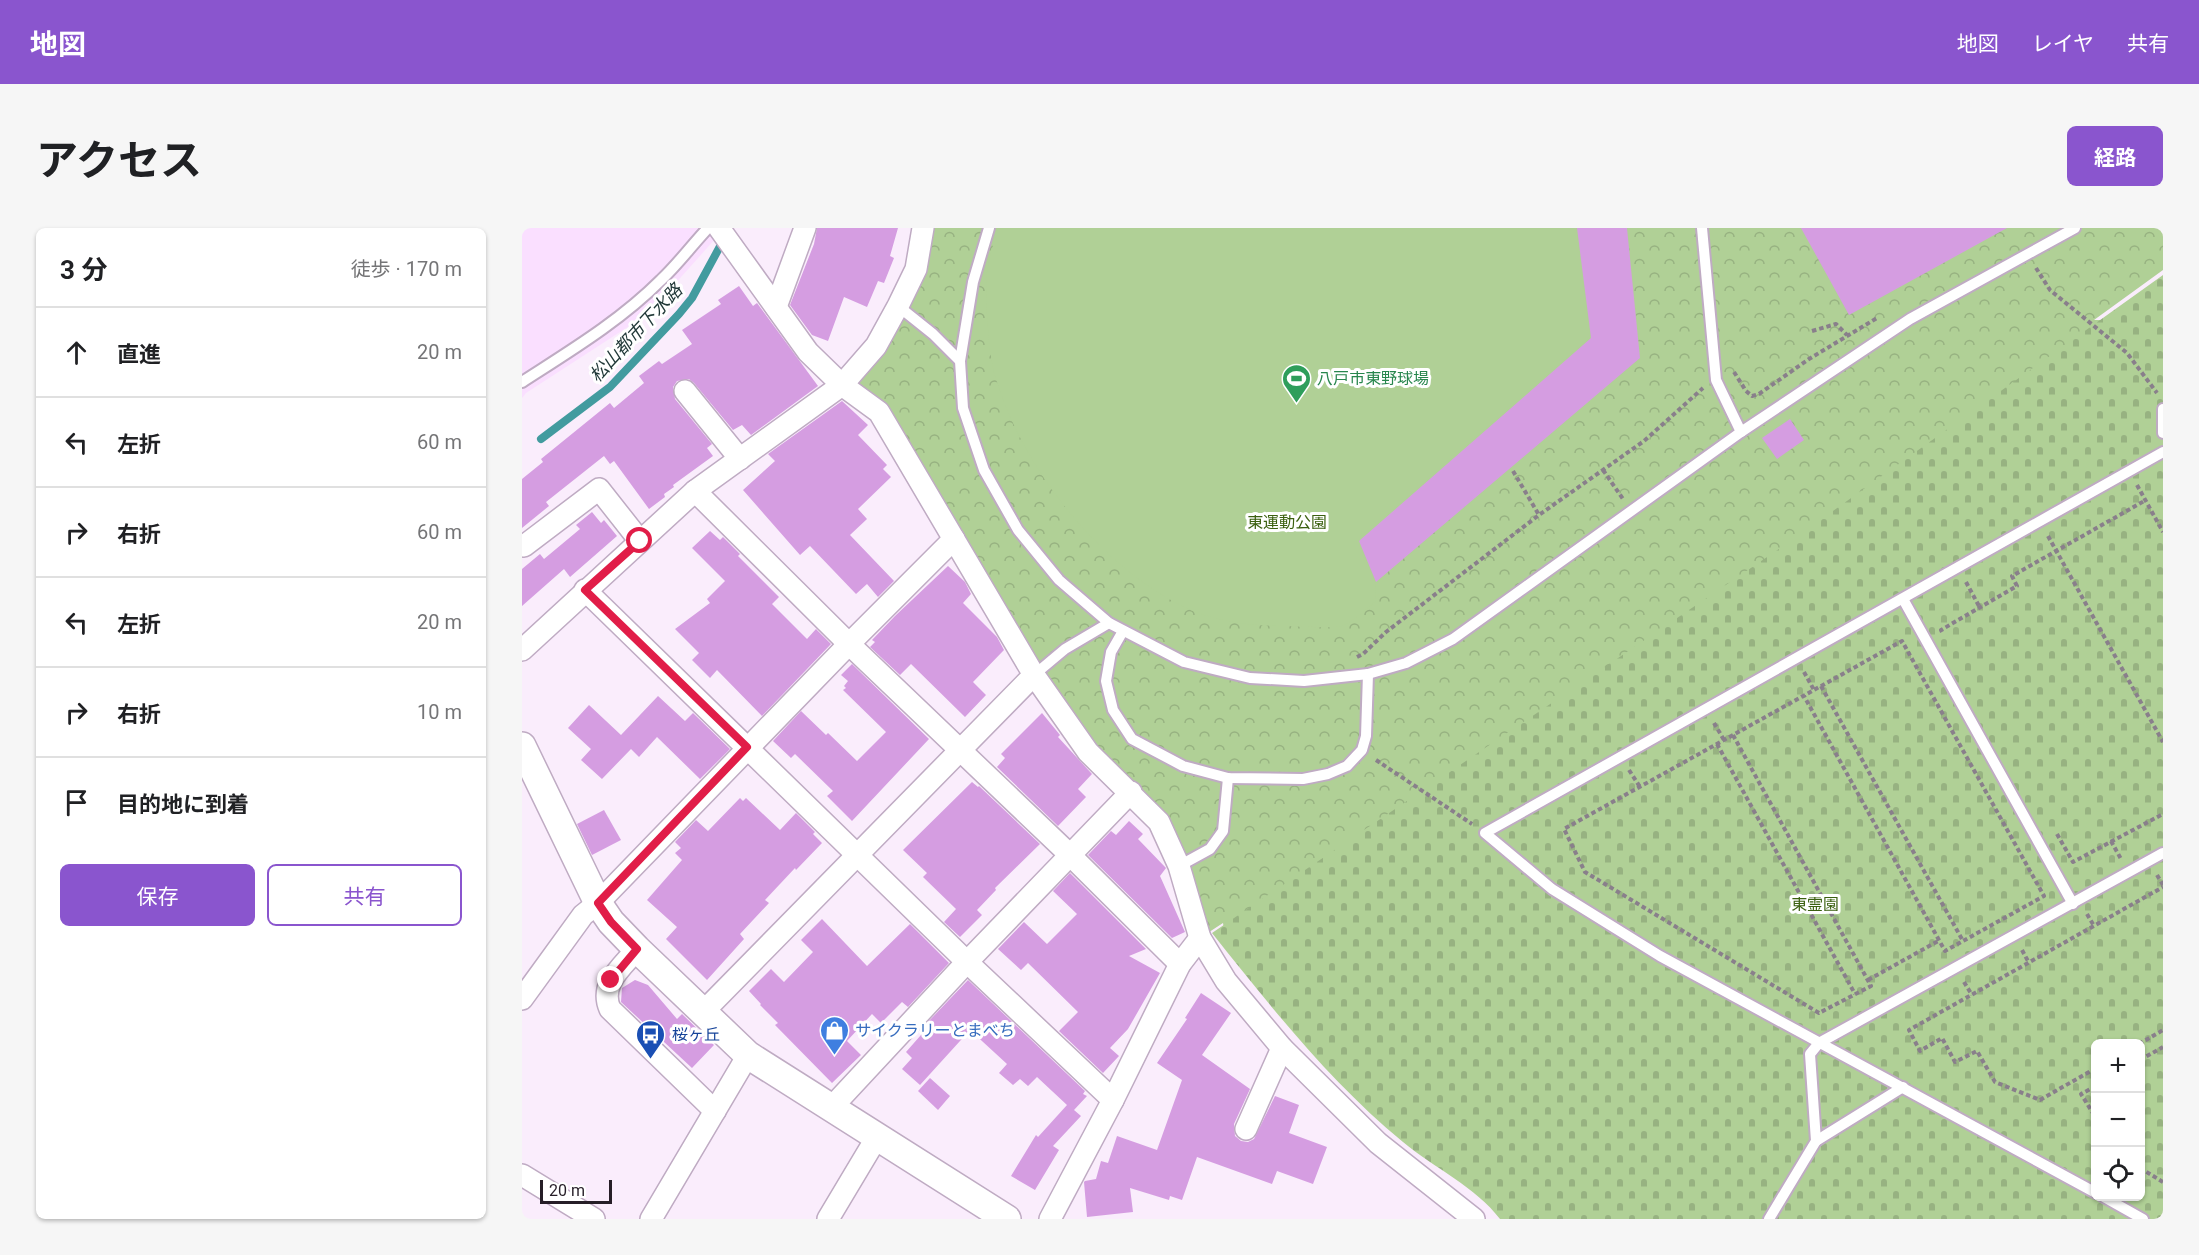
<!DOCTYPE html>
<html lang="ja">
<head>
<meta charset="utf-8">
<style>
  :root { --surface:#fff; --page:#f6f6f6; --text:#202124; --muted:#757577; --line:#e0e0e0; --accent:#8a55ce }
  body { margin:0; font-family:Roboto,"Noto Sans JP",sans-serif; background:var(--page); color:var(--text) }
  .controls { position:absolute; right:18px; bottom:18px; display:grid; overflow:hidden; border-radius:9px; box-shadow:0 2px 4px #0004 }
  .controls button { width:54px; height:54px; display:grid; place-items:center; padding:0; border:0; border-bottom:2px solid var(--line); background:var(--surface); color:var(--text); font:30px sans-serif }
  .scale { position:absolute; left:18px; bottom:15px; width:72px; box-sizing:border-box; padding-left:6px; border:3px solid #261e27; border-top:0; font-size:16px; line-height:21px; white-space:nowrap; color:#261e27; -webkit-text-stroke:4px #fff; paint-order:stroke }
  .stop { position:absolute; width:18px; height:18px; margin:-14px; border:4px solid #e11d48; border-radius:50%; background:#fff }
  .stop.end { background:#e11d48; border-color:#fff; box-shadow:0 2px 6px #0008 }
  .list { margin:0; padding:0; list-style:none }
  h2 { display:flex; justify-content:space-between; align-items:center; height:78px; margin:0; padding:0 24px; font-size:26px }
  h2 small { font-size:20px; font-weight:400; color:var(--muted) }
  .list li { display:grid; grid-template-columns:39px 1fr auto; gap:18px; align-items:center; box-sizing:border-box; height:90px; padding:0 24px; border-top:2px solid var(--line) }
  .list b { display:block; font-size:22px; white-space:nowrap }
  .list em { font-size:20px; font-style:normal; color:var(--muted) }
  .actions { display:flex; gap:12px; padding:18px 24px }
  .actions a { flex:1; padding:14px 0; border:2px solid var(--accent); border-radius:9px; text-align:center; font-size:21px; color:var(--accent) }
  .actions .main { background:var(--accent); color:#fff }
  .icon { flex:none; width:33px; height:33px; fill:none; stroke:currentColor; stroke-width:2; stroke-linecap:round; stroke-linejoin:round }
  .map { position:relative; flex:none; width:1641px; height:991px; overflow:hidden; border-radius:9px }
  header { display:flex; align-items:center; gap:36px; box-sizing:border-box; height:84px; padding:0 30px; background:var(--accent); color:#fff }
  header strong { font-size:28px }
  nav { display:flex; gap:33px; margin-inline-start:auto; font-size:21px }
  .intro { display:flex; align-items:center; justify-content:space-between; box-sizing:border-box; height:144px; padding:0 36px }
  h1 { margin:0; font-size:42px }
  .button { padding:15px 27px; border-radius:9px; background:var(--accent); color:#fff; font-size:21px; font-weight:700 }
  main { display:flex; gap:36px; padding:0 36px }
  aside { flex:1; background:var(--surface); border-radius:9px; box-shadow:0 2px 4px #0004 }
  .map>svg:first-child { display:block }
  .built { fill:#fadfff }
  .forest { fill:url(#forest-crowns) }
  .cemetery { fill:url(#cemetery-stones); fill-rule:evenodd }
  .pitch { fill:#b0d096 }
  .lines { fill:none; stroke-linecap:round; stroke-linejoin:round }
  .stream { stroke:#429b9f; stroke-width:8 }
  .building { fill:#d59de1 }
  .service-casing { stroke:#bfabc3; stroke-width:14 }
  .minor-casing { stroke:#bfabc3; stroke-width:24 }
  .tertiary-casing { stroke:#bfabc3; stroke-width:30 }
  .path { stroke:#897f8b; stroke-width:4; stroke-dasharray:4.5 3; stroke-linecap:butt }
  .service { stroke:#fff; stroke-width:10 }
  .minor { stroke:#fff; stroke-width:21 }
  .tertiary { stroke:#fff; stroke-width:27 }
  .route { stroke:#e11d48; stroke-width:8 }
  .labels { text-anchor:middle; stroke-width:6; stroke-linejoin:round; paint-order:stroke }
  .leisure-label { font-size:16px; fill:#27864d; stroke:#fff; text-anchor:start }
  .park-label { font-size:16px; fill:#3b6010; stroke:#fff }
  .shop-label { font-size:16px; fill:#366cbe; stroke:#fff; text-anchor:start }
  .transit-label { font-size:16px; fill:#164399; stroke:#fff; text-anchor:start }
  .water-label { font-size:18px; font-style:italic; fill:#213838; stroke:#fff }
</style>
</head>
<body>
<header>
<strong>地図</strong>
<nav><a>地図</a><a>レイヤ</a><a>共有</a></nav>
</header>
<div class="intro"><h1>アクセス</h1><a class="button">経路</a></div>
<main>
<aside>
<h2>3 分<small>徒歩 · 170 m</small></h2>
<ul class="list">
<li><svg class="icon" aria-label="ahead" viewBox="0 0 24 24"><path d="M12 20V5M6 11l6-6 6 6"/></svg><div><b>直進</b></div><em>20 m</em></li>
<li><svg class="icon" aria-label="left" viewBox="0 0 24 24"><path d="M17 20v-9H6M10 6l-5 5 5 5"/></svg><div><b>左折</b></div><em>60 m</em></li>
<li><svg class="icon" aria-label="right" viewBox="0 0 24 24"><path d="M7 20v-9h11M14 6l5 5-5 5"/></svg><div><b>右折</b></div><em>60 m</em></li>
<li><svg class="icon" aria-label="left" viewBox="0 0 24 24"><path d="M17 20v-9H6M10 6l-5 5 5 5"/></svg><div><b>左折</b></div><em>20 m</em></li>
<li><svg class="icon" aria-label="right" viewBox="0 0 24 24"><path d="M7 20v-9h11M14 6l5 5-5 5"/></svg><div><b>右折</b></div><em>10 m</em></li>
<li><svg class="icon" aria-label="arrive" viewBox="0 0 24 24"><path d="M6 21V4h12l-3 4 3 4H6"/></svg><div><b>目的地に到着</b></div></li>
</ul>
<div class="actions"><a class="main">保存</a><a>共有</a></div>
</aside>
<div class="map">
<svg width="1641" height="991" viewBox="0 0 1641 991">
  <defs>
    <pattern id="forest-crowns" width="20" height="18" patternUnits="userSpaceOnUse" patternTransform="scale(1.5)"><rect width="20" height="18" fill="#b0d096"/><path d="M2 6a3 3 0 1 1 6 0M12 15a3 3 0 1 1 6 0" fill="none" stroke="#97b281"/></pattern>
    <pattern id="cemetery-stones" width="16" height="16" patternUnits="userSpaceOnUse" patternTransform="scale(1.5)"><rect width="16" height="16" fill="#b0d096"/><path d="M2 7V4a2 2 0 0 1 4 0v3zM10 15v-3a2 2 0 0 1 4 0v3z" fill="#97b281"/></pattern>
  </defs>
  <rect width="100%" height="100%" fill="#faedfc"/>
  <polygon class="built" points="0,0 187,0 194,10 142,68 118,91 4,165 0,170"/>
  <polygon class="forest" points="401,0 1641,0 1641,42 1572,92 1601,92 703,708 701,695 678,710 637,594 566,524 376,214 320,157 354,118"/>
  <path class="cemetery" d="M1641 47V991H978C954 959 912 940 881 914 808 854 749 779 690 705L1276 308ZM1574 816H1618V968H1574Z"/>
  <path class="pitch" d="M476 0H1105L1118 130 854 353 853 374C845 380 829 395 820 398 811 401 773 398 761 398 728 398 689 393 660 378 575 335 500 239 473 148 466 124 463 69 465 44 467 30 472 14 476 0Z"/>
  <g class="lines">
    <polyline class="stream" points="19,211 88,159 157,86 170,70 202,11"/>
  </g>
  <g class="building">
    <polygon points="295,0 376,0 368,28 372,30 362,55 356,53 345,79 322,69 306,113 290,107 268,77 292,16"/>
    <polygon points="1055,0 1105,0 1118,130 854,354 837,313 1069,110"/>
    <polygon points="1279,0 1485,0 1327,87"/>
    <polygon points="217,58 231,78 235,75 296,158 229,207 220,197 211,202 172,155 167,151 155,153 151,159 153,171 190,216 185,220 191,228 151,257 152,259 142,266 143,269 127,281 92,233 88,236 82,228 24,274 27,278 0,300 0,251 21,234 19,231 88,175 92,180 122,155 117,148 137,133 140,136 170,116 160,102 199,76 196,72"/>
    <polygon points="320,173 346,197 336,207 365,237 361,241 369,249 336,281 345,291 328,307 372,353 356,369 345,356 334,366 288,318 278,327 221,262 253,233 246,226"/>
    <polygon points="1268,191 1282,212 1255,231 1240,210"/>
    <polygon points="70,284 79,295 82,292 95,308 48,349 42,341 0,378 0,341 18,326 22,331 58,301 54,297"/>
    <polygon points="188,303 198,312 201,309 218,326 216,328 257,369 250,376 285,411 294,401 309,416 240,488 195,442 188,450 170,432 177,425 153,401 188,375 185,371 203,353 170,320"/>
    <polygon points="426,338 443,354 449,366 441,375 475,409 482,422 451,454 464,467 443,489 389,436 378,447 348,419 353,414 350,412 373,388"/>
    <polygon points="330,436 407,511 330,593 305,568 311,563 273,526 269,530 251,513 279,483 304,507 306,505 335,533 364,504 321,462 324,460 322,458 326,453 319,447"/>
    <polygon points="136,468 163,493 171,485 208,521 178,551 135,509 117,529 109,521 80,551 59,532 69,521 46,500 67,477 99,507"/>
    <polygon points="520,485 538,507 536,509 570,546 556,561 564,569 536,598 475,539 483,530 479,526"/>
    <polygon points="450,554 456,559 457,558 518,616 473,660 474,662 455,682 460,687 438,709 422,694 434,681 401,649 405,645 381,622"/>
    <polygon points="218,570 221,573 224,570 258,602 274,585 293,604 291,606 300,615 274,642 273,640 243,672 247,675 218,706 222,711 185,752 144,711 155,699 125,672 160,632 153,625 159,620 153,614 174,592 186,603"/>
    <polygon points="82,582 99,612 70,627 55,596"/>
    <polygon points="607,593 621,606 616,611 644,640 638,648 663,704 650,710 566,627 589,603 594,607"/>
    <polygon points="548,645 624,721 607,728 638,745 606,801 588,820 597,828 581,845 537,803 556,784 506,735 499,742 476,721 502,694 525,716 555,686 531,663"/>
    <polygon points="300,691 345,738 388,696 427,735 386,779 380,774 359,795 350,786 325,813 339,827 310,855 253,797 256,795 238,777 239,776 227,763 249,741 262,754 291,724 279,712"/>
    <polygon points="113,752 126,757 155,791 160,786 192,817 170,840 99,774 100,760"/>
    <polygon points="446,752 563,863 561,866 565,868 552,882 559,888 531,918 537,922 513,962 489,948 514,907 516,909 545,877 515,849 506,858 498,851 491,857 477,845 485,836 448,802 398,857 380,841 390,830 384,824 406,799 404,796"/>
    <polygon points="679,765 709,785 680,827 728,861 712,896 713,908 719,913 726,914 732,911 753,868 777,877 767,905 805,919 791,956 755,943 750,956 675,929 660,972 648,968 647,972 608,960 611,984 565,989 562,954 563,953 574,951 579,933 586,935 595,908 635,922 660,852 635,835 665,791 663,790"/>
    <polygon points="408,850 428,868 416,882 396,863"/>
  </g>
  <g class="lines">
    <defs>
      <g id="service">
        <polyline points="1180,0 1194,152 1219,204"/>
        <polyline points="376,78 411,106 438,133 441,180 462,242 496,302 537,352 587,395 662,434 728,450 782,453 846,446 884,435 931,411 1219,204 1388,91 1553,0"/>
        <polyline points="438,133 451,54 467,0"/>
        <path d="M0 154C48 123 98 93 139 52 156 36 170 17 186 0"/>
        <polyline points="1641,181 1641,205"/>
        <polyline points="1381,371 1551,676"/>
        <polyline points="601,403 589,424 584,453 591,482 610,511 661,538 706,550 781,551 806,546 825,538 840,522 844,508 846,446"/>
        <polyline points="512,447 543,421 587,395"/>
        <polyline points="657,638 688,621 701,603 706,550"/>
        <polyline points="1294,913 1381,859"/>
        <polyline points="1574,965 1138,728 1030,661 963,605 1641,224"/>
        <polyline points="1580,968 1621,991"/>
        <polyline points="1247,991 1294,913 1288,826 1297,815 1641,625"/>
      </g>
      <g id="minor">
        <polyline points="197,0 286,124 320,157 357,184 512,447 566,524 637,594 657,638 678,710 704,753 760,820 856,915 952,991"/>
        <polyline points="254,79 283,0"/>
        <polyline points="163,163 218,231"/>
        <polyline points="173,263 327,416 547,626 658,736"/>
        <polyline points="2,318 77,261 118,313"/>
        <polyline points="63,362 445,734 591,872"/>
        <polyline points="0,422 173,263 320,157 354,118 376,78 394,41 401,0"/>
        <path d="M115 721C100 739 77 756 88 781L193 883"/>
        <polyline points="0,771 61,687 76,675 327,416 432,311"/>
        <polyline points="182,783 512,447"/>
        <polyline points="309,880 445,734 609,564"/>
        <polyline points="724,901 760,820"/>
        <polyline points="0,947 72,991"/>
        <polyline points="129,991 226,827"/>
        <polyline points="306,991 355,909"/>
        <polyline points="528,991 591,872 658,736 678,710"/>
      </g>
      <polyline id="tertiary" points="0,518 76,675 89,694 115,721 226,827 485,991"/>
    </defs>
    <use href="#service" class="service-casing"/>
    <use href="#minor" class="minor-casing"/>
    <use href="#tertiary" class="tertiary-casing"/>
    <g class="path">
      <polyline points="1514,40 1528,62 1605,125 1635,165"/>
      <polyline points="1290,103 1314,96 1325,107"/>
      <polyline points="1212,144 1224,163 1230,168 1237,166 1287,131 1355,90"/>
      <polyline points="1081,242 1101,271"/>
      <polyline points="991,243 1017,287"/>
      <polyline points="1615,257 1641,304"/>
      <polyline points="1526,308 1641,514"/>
      <polyline points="1444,354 1458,380"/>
      <polyline points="1420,404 1419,402 1495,358 1490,348 1624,272"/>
      <polyline points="835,429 841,426 864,404 1017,287 1122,213 1181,160"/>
      <polyline points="1282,444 1292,462"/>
      <polyline points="1299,458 1441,713"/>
      <polyline points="1192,495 1202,512"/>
      <polyline points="1211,507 1349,758 1297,785 1063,644 1042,601 1380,413 1522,668 1423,723 1282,468"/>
      <polyline points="1195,516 1333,766"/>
      <polyline points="854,532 950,596"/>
      <polyline points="1107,542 1118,559"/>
      <polyline points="1535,606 1551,634 1641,586"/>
      <polyline points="1589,613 1599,631"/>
      <polyline points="1635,647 1641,657"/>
      <polyline points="1565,686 1572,698"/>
      <polyline points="1500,722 1507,735"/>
      <polyline points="1346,752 1418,712"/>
      <polyline points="1442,754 1450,767"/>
      <polyline points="1617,816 1641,802"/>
      <polyline points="1618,832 1641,819"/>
      <polyline points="1574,840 1518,872 1473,854 1455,823 1433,834 1420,810 1398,823 1387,802 1641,659"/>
      <polyline points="1574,858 1559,866 1574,890"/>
      <polyline points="1618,940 1641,954"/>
    </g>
    <use href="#service" class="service"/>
    <use href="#minor" class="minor"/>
    <use href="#tertiary" class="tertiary"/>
  </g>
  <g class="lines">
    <polyline class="route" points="89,752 115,721 89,694 76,675 225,519 63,362 118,313"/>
  </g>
  <defs>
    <symbol id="stadium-pin" viewBox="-11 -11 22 30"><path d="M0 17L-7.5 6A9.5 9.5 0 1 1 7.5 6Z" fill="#2e9e5b" stroke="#fff"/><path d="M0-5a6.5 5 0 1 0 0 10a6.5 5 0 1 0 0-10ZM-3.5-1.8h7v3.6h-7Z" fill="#fff"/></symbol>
    <symbol id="shop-pin" viewBox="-11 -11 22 30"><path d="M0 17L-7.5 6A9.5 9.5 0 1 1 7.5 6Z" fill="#3f7fe0" stroke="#fff"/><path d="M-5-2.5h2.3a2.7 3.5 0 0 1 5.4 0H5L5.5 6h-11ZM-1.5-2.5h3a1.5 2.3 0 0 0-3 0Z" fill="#fff"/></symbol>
    <symbol id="bus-pin" viewBox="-11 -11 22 30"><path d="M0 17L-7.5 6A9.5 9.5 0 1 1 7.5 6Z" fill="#1a4fb4" stroke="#fff"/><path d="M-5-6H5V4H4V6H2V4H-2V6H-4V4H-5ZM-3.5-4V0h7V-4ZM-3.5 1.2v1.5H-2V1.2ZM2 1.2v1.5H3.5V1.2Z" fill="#fff"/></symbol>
  </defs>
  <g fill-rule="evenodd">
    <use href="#stadium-pin" x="758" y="134" width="33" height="45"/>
    <use href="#shop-pin" x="296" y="786" width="33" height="45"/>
    <use href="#bus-pin" x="112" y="790" width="33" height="45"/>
  </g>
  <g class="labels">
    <g class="leisure-label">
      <text x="795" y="156">八戸市東野球場</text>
    </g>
    <g class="park-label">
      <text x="765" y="300">東運動公園</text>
      <text x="1293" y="682">東霊園</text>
    </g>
    <g class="shop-label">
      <text x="333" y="808">サイクラリーとまべち</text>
    </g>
    <g class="transit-label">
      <text x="150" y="812">桜ヶ丘</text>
    </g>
    <g class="water-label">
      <text transform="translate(114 105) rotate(-47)" y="6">松山都市下水路</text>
    </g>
  </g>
</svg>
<div class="controls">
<button>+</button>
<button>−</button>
<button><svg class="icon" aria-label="locate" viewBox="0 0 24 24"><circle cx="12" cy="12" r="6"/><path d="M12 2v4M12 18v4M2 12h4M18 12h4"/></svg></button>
</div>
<div class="scale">20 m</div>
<div class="stop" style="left:118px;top:313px"></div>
<div class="stop end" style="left:89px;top:752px"></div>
</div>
</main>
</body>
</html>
